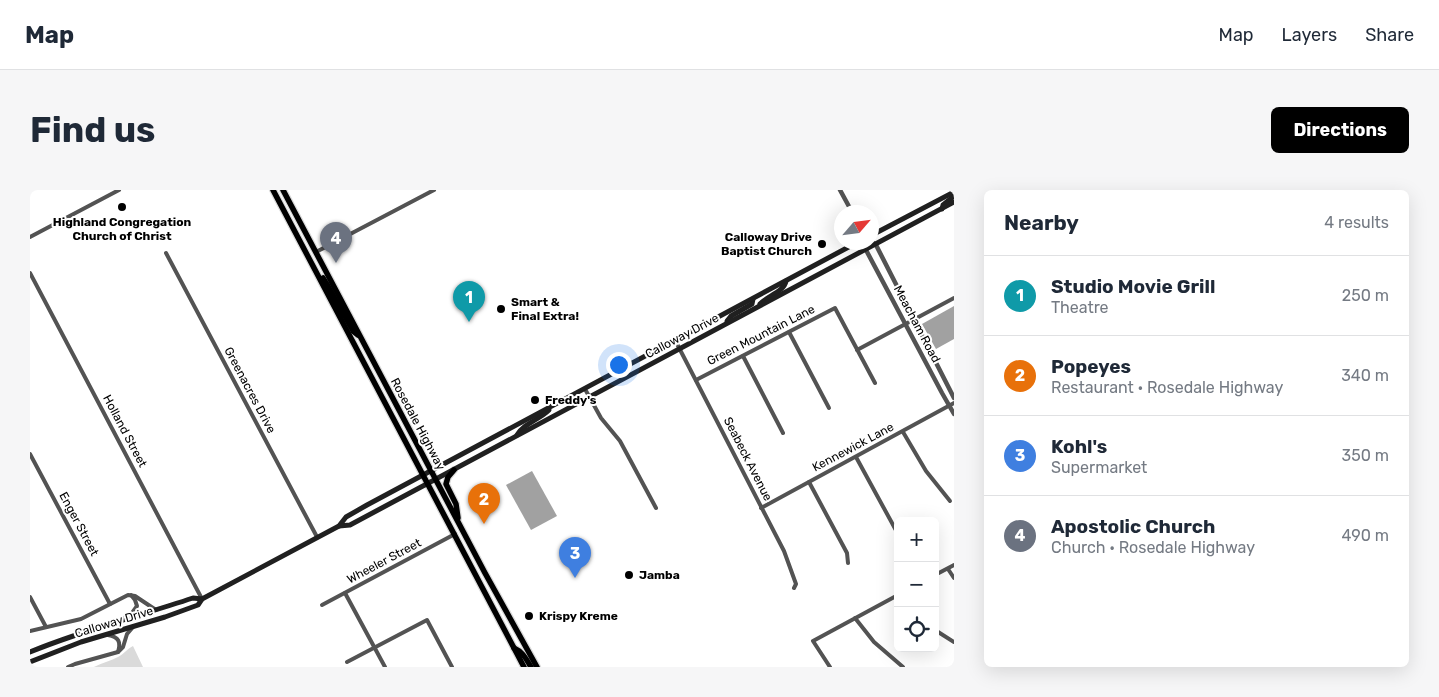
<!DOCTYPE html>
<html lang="en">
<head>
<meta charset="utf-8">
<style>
  :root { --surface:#fff; --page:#f6f6f7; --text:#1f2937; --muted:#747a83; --line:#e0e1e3; --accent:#000 }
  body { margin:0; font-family:Rubik,sans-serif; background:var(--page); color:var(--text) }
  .controls { position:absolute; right:15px; bottom:15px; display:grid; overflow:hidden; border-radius:8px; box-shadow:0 5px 20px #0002 }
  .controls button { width:45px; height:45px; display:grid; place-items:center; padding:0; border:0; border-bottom:1px solid var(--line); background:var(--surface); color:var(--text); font:25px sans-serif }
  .compass { position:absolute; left:804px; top:15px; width:45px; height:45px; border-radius:50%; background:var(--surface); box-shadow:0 5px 20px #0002; rotate:62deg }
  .you { position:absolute; left:588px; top:174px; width:18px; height:18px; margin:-12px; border:4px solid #fff; border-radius:50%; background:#1a73e8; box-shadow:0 0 0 8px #1a73e833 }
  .badge { display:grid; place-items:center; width:32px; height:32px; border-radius:50%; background:var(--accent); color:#fff; font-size:16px; font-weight:700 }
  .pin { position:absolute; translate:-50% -41px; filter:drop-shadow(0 1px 2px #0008) }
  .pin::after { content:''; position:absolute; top:26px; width:18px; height:15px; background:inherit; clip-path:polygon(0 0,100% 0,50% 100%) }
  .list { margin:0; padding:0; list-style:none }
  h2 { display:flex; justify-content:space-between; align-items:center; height:65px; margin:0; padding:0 20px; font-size:21px }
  h2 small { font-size:16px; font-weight:400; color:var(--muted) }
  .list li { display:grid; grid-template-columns:32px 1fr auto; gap:15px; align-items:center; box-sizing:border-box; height:80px; padding:0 20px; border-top:1px solid var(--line) }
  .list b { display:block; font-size:19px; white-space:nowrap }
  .list p { margin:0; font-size:16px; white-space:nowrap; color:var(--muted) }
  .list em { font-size:16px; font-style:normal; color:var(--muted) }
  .icon { flex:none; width:28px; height:28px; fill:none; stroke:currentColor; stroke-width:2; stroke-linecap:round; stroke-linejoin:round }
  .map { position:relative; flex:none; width:924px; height:477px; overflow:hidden; border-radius:8px }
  header { display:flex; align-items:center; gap:30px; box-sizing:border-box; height:70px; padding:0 25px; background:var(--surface); border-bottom:1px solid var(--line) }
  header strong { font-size:24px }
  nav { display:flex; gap:28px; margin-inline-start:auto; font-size:18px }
  .intro { display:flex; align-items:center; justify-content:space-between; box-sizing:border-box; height:120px; padding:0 30px }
  h1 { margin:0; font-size:35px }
  .button { padding:12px 22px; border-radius:8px; background:var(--accent); color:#fff; font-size:18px; font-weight:700 }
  main { display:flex; gap:30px; padding:0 30px }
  aside { flex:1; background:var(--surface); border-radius:8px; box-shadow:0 5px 20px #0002 }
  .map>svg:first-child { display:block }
  .green { fill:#dadada }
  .water { fill:#a1a1a1 }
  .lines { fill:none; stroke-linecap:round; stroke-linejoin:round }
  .primary-casing { stroke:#dbdbdb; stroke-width:8 }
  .minor { stroke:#535353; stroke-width:4 }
  .tertiary { stroke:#535353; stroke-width:4.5 }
  .secondary { stroke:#202020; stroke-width:5 }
  .primary { stroke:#000; stroke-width:5.5 }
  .poi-dot { fill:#000; stroke:#fff; stroke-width:2 }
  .labels { text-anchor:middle; stroke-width:4; stroke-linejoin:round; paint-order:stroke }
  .poi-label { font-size:12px; font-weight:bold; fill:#000; stroke:#fff; text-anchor:start }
  .street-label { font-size:12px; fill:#000; stroke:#fff }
</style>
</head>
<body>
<header>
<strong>Map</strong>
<nav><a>Map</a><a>Layers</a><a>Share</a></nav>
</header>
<div class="intro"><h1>Find us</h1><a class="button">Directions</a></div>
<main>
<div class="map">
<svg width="924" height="477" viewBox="0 0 924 477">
  <rect width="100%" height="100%" fill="#fff"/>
  <path class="green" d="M103 456 113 477H64C72 473 80 471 88 467 94 464 97 459 103 456Z"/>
  <g class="water">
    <polygon points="924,116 924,149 906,159 892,134"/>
    <polygon points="502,281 527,326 501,340 476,295"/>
  </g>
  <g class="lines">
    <defs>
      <g id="primary">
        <polyline points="243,0 494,477"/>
        <polyline points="253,0 455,383 507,477"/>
        <polyline points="293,88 298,96 323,141 328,145"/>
        <polyline points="424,280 418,287 416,294 426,314 428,328"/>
        <path d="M484 458C493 462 496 469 501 477"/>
      </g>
    </defs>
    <use href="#primary" class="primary-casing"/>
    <g class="minor">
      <polyline points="0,47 89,0"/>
      <polyline points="286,62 404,0"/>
      <polyline points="136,63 287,347"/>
      <polyline points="0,83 172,409"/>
      <polyline points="759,142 799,218"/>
      <polyline points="645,150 754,361 766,394 764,398"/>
      <polyline points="827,160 924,108"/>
      <polyline points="713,166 753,243"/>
      <polyline points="666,190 805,118 845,193"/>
      <polyline points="555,199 571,228 590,251 626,318"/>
      <polyline points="873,242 896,281 920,311"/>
      <polyline points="0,264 80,414"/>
      <polyline points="826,267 868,344"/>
      <polyline points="779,292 817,363 818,373"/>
      <polyline points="731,318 924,213"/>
      <polyline points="918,379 924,388"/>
      <polyline points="905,385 924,375"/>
      <polyline points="315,403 355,477"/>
      <polyline points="0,407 16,437"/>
      <polyline points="292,415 425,344"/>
      <polyline points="94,428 102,423 107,416 105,410 101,405"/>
      <polyline points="825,428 844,452 873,477"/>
      <polyline points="905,440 924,452"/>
      <polyline points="0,441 51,429 98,405 105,406 126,420"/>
      <path d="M78 445C89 447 91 452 88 462L93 457 97 444 103 437"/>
      <polyline points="317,472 397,430 422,477"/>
      <polyline points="38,477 45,474 88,462"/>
      <polyline points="800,477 783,451 868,405"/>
    </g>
    <g class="tertiary">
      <polyline points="810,0 822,22"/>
      <polyline points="836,52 836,60 912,203 924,224"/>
      <polyline points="842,52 846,55 924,208"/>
    </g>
    <g class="secondary">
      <polyline points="912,19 913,15 924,6"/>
      <polyline points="842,45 924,2"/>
      <path d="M730 114C737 106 754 102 756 91"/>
      <polyline points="697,131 701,126 722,114 723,109"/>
      <path d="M487 245C494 233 509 230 519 220"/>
      <polyline points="309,336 320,335 924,12"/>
      <path d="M0 462C53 440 109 426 163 408L172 409"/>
      <polyline points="0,472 51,452 135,427 168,415 172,409 309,336 316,327 337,315 828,52"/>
    </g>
    <use href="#primary" class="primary"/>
  </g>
  <g class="poi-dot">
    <circle cx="92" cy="17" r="5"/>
    <circle cx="792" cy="54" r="5"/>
    <circle cx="471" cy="119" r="5"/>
    <circle cx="505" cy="210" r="5"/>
    <circle cx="599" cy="385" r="5"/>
    <circle cx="499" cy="426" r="5"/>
  </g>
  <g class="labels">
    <g class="poi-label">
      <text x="92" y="36" text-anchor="middle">Highland Congregation<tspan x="92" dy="14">Church of Christ</tspan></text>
      <text x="782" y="51" text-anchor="end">Calloway Drive<tspan x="782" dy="14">Baptist Church</tspan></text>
      <text x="481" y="116">Smart &amp;<tspan x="481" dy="14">Final Extra!</tspan></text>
      <text x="515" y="214">Freddy's</text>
      <text x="609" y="389">Jamba</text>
      <text x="509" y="430">Krispy Kreme</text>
    </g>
    <g class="street-label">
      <text transform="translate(887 134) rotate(62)" y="4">Meacham Road</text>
      <text transform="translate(731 145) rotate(-27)" y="4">Green Mountain Lane</text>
      <text transform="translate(652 146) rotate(-28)" y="4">Calloway Drive</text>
      <text transform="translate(220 200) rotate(62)" y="4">Greenacres Drive</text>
      <text transform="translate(388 234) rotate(62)" y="4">Rosedale Highway</text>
      <text transform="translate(95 241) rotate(62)" y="4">Holland Street</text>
      <text transform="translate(823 257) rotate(-28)" y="4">Kennewick Lane</text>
      <text transform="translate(718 269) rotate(63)" y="4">Seabeck Avenue</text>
      <text transform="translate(49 334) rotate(62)" y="4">Enger Street</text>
      <text transform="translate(354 371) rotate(-28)" y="4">Wheeler Street</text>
      <text transform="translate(84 432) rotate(-17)" y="4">Calloway Drive</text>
    </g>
  </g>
</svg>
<div class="controls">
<button>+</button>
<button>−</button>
<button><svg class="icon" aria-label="locate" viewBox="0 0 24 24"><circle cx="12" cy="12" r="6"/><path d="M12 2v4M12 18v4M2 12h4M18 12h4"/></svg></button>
</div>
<svg class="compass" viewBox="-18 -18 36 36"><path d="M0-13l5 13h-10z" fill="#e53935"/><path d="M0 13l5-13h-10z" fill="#747a83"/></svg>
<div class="you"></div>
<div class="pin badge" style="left:439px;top:132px;background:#0f9aa8">1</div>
<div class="pin badge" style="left:454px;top:334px;background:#e8710a">2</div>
<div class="pin badge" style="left:545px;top:388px;background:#3f7fe0">3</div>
<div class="pin badge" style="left:306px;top:73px;background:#6b7280">4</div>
</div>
<aside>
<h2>Nearby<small>4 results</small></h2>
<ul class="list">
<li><span class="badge" style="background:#0f9aa8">1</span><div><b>Studio Movie Grill</b><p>Theatre</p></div><em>250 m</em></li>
<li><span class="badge" style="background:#e8710a">2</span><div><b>Popeyes</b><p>Restaurant · Rosedale Highway</p></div><em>340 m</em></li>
<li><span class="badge" style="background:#3f7fe0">3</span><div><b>Kohl's</b><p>Supermarket</p></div><em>350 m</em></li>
<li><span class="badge" style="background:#6b7280">4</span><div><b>Apostolic Church</b><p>Church · Rosedale Highway</p></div><em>490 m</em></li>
</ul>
</aside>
</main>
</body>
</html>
